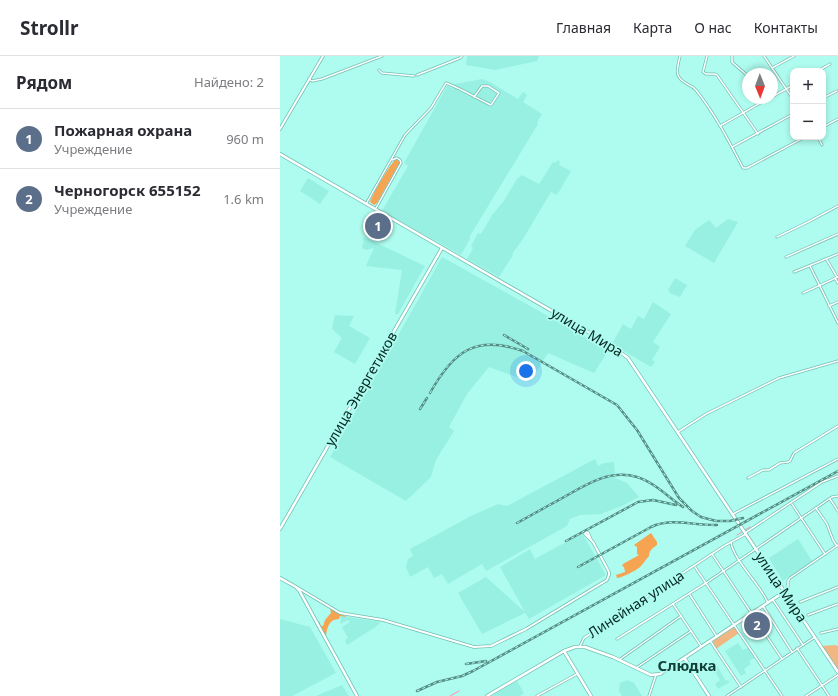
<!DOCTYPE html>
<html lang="ru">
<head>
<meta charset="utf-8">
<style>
  :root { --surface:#fff; --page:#f7f7f7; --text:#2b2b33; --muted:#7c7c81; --line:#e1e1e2; --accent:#db2777 }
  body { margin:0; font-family:"Noto Sans",sans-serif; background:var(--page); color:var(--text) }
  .controls { position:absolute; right:12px; top:12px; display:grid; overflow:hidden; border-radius:8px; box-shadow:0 2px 6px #0003 }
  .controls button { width:36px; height:36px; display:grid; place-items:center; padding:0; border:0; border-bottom:1px solid var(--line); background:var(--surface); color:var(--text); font:20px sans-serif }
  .compass { position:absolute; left:462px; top:12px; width:36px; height:36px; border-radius:50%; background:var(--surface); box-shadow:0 2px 6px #0003; rotate:179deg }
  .you { position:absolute; left:246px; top:315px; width:14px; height:14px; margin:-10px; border:3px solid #fff; border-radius:50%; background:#1a73e8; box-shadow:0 0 0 6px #1a73e833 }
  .badge { display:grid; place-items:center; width:26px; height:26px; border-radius:50%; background:var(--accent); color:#fff; font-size:13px; font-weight:700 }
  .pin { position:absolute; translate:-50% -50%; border:2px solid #fff; box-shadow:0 1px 4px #0006 }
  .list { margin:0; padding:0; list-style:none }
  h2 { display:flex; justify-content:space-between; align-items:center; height:52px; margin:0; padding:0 16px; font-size:17px }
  h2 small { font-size:13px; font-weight:400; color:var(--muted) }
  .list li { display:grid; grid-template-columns:26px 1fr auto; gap:12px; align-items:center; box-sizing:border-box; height:60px; padding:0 16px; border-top:1px solid var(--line) }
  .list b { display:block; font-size:15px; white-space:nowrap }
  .list p { margin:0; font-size:13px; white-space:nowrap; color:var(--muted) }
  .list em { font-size:13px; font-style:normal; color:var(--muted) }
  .map { position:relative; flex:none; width:558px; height:640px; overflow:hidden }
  header { display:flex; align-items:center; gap:24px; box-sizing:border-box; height:56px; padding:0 20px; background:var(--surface); border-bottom:1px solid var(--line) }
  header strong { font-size:19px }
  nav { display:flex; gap:22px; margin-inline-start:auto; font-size:14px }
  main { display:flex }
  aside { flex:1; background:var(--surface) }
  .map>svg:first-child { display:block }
  .built { fill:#97f0e2 }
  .green { fill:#f0b782 }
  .forest { fill:#f6a451 }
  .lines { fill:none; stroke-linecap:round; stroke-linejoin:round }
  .stream { stroke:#fe8fad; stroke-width:1 }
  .minor-casing { stroke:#72bfb4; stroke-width:3 }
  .tertiary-casing { stroke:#72bfb4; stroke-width:3.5 }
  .secondary-casing { stroke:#72bfb4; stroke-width:4 }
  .minor { stroke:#fff; stroke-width:1.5 }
  .tertiary { stroke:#fff; stroke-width:2 }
  .secondary { stroke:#fff; stroke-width:2.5 }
  .rail-casing { stroke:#568d85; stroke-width:2.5 }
  .rail { stroke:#aefcef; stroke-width:1; stroke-dasharray:3; stroke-linecap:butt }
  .labels { text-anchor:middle; stroke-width:3.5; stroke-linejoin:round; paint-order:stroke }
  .street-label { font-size:14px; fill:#042622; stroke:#aefcef }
  .neighbourhood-label { font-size:15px; font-weight:bold; fill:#143e38; stroke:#aefcef }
</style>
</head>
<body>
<header>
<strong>Strollr</strong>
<nav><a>Главная</a><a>Карта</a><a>О нас</a><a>Контакты</a></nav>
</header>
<main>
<aside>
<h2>Рядом<small>Найдено: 2</small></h2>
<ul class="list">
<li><span class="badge" style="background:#5c6f8a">1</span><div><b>Пожарная охрана</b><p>Учреждение</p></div><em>960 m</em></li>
<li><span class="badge" style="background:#5c6f8a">2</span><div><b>Черногорск 655152</b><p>Учреждение</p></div><em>1.6 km</em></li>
</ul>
</aside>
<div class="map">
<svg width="558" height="640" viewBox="0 0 558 640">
  <rect width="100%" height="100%" fill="#aefcef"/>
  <g class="built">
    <polygon points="187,0 259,0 257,5 215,14 186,9"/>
    <polygon points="202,23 210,26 238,43 243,36 247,39 243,46 262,58 257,67 258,68 190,180 190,183 181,199 102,155 128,110 124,107 167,30 173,32 175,28"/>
    <polygon points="278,104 280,106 279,109 291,115 277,139 271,136 243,183 232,198 233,199 219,221 187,203 193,192 191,190 198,177 201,178 212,159 223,146 237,123 242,119 259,128 273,106 275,107"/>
    <polygon points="28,122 49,135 40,148 20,135"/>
    <polygon points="448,163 458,166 434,207 405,190 415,174 429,164 436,172"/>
    <polygon points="84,181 145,210 118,258 115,258 122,214 86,210 94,192 86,194 82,192 84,185 82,184"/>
    <polygon points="162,201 329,294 314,317 268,297 250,326 209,311 187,338 169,371 174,375 156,404 151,421 126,445 50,401"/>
    <polygon points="395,222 407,229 400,241 389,237 390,236 388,234"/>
    <polygon points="373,246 391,258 373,286 380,291 372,304 375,306 371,311 332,288 343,268 351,273 358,260 364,263"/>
    <polygon points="55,259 74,260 69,270 90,282 75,308 54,296 62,282 52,273"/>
    <polygon points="315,403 318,410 324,407 334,406 335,422 347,427 359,441 342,450 323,457 323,458 300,459 290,463 287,470 206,515 202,508 168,528 162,518 154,522 148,511 130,521 126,511 128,503 133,500 130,493 191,460 218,448 227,450"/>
    <polygon points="302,477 326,519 249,563 245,557 202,578 178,537 206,521 245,556 220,511 250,493 255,503"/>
    <polygon points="518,483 532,505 503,525 489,502"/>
    <polygon points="61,560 101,566 94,572 67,589 65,584 68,582 62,571 70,566 68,564 60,568"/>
    <polygon points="0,563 30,571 56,617 12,640 0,640"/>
    <polygon points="458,587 463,594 468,592 475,602 469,605 471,608 464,613 466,617 461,620 445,595"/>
    <polygon points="434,605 446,625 448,624 450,626 438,633 435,628 440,624 433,612 431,613 428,608"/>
    <polygon points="347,624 354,627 362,640 342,640 339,635 340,627"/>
    <polygon points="237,625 244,637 240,640 214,640 213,639"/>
    <polygon points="62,629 69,640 36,640"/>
  </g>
  <g class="green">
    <polygon points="454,571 459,577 436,593 433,585"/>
    <polygon points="555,589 558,590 558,614 542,590"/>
  </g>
  <g class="forest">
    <path d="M116 103 120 106 97 147 94 149 90 146C93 137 110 108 116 103Z"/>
    <path d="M371 477 377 486V489C373 492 369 494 369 500 366 503 364 507 361 510 358 514 341 522 337 522L336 519 345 516 344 511 342 510 343 508 359 499 357 498V491L354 489Z"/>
    <path d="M50 553 67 561 60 560 59 563C49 563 47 572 46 580L39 568V565L41 570H43L45 564 51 557Z"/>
  </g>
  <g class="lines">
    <g class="stream">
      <polyline points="465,474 470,471"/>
      <polyline points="467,477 476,491"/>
      <polyline points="457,479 462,476"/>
      <polyline points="493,516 505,534"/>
      <polyline points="507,536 509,541"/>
      <polyline points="170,640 179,635"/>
    </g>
    <defs>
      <g id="minor">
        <path d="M400 0C399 5 395 17 399 21 403 28 411 28 416 34 435 58 449 85 463 112H467L525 81"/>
        <polyline points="427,0 423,16 426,18 435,18 437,19 478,78"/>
        <polyline points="452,0 452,6 453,7 468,20"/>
        <polyline points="484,0 513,43"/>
        <polyline points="492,12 514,0"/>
        <polyline points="99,14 102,17 134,20"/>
        <polyline points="538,15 550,8"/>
        <polyline points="137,19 180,2 182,0"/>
        <polyline points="29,23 32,25 42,23 102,0"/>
        <polyline points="492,41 513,29"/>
        <polyline points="543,42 557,35"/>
        <polyline points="440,70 489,42"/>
        <polyline points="543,71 558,63"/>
        <polyline points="538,81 542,89"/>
        <polyline points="452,91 513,58"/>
        <path d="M86 148 125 79 151 52 166 27C182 33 196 42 211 49L219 37 208 30H202L194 41"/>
        <polyline points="96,152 121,107 120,104 117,102 112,104"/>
        <polyline points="497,181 528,166 558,150"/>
        <polyline points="506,201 558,178"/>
        <polyline points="547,204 557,221"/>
        <polyline points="530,210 558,267"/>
        <polyline points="514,216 558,198"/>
        <polyline points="555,222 558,227"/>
        <polyline points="523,237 558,221"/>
        <polyline points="549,250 558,246"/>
        <polyline points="398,376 426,358 499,322 558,305"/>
        <polyline points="468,422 483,414 489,414 500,407 508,406 510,405 514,397 558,370"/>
        <polyline points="550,443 558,455"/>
        <polyline points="512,448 545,498"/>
        <polyline points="536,452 547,468 553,484 557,490"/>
        <polyline points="453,458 558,403"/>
        <polyline points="465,477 542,426 558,420"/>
        <path d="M451 486C453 504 481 529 488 547"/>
        <polyline points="432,498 502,603"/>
        <polyline points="415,511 502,640"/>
        <polyline points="505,536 508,533 508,525 510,522 558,489"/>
        <polyline points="410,539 437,581"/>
        <polyline points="493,544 523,589"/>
        <polyline points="520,546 558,531"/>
        <polyline points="393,548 421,590"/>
        <polyline points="483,550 512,596"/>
        <polyline points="528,559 558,548"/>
        <polyline points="541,577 558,573"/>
        <polyline points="337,583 426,527 536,452 552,441 558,440"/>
        <polyline points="431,586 461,631"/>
        <polyline points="300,590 304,582 444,490 466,478"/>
        <polyline points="517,592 549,640"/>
        <polyline points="339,604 401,560"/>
        <polyline points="356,612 411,575"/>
        <polyline points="257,640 297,618"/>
        <polyline points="369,640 376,619"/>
        <polyline points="447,640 535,581"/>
        <polyline points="526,640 558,619"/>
      </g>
      <g id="tertiary">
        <polyline points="0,73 43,0"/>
        <polyline points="18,532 60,557 103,564 194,591 211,590 246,573 327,524 329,519 329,516 313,486 305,478 306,476 308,477 311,484"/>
      </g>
      <g id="secondary">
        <polyline points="0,98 329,288 348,302 558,616"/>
        <polyline points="0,473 162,192"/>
        <polyline points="0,522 16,531 19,534 77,640"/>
        <polyline points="284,595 311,640"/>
        <polyline points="405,603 429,640"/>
        <polyline points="207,640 284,595 295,591 305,591 333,601 371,619 380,618 504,536"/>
      </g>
    </defs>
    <use href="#minor" class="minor-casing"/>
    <use href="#tertiary" class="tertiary-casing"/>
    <use href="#secondary" class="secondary-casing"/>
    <use href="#minor" class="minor"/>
    <use href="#tertiary" class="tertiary"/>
    <use href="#secondary" class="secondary"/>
    <defs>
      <g id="rail">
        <polyline points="224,279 248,293"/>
        <path d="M150 337C173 296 195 278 243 295L337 349 357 374 399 442 412 455 421 461 436 465H450L463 462"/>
        <polyline points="140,353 147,342"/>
        <path d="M237 467C250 460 262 453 275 446 300 433 326 412 357 421 374 426 388 441 403 451"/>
        <polyline points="286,485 358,446 373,444 396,449"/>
        <path d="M298 511 371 471C392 461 414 470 437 469"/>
        <polyline points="186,608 206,605"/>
        <polyline points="137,635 157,626 182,620 193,615 558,415"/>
      </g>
    </defs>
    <use href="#rail" class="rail-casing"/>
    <use href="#rail" class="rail"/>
  </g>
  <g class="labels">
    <g class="street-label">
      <text transform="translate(307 276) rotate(31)" y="5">улица Мира</text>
      <text transform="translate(81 333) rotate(-60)" y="5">улица Энергетиков</text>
      <text transform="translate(501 531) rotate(56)" y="5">улица Мира</text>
      <text transform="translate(356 548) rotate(-33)" y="5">Линейная улица</text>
    </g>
    <g class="neighbourhood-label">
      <text x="407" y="615">Слюдка</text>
    </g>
  </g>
</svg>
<div class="controls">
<button>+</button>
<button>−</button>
</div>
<svg class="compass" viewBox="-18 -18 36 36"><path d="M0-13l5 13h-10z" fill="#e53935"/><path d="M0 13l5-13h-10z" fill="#7c7c81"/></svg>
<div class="you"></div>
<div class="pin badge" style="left:98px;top:170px;background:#5c6f8a">1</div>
<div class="pin badge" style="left:477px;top:569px;background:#5c6f8a">2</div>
</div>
</main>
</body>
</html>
